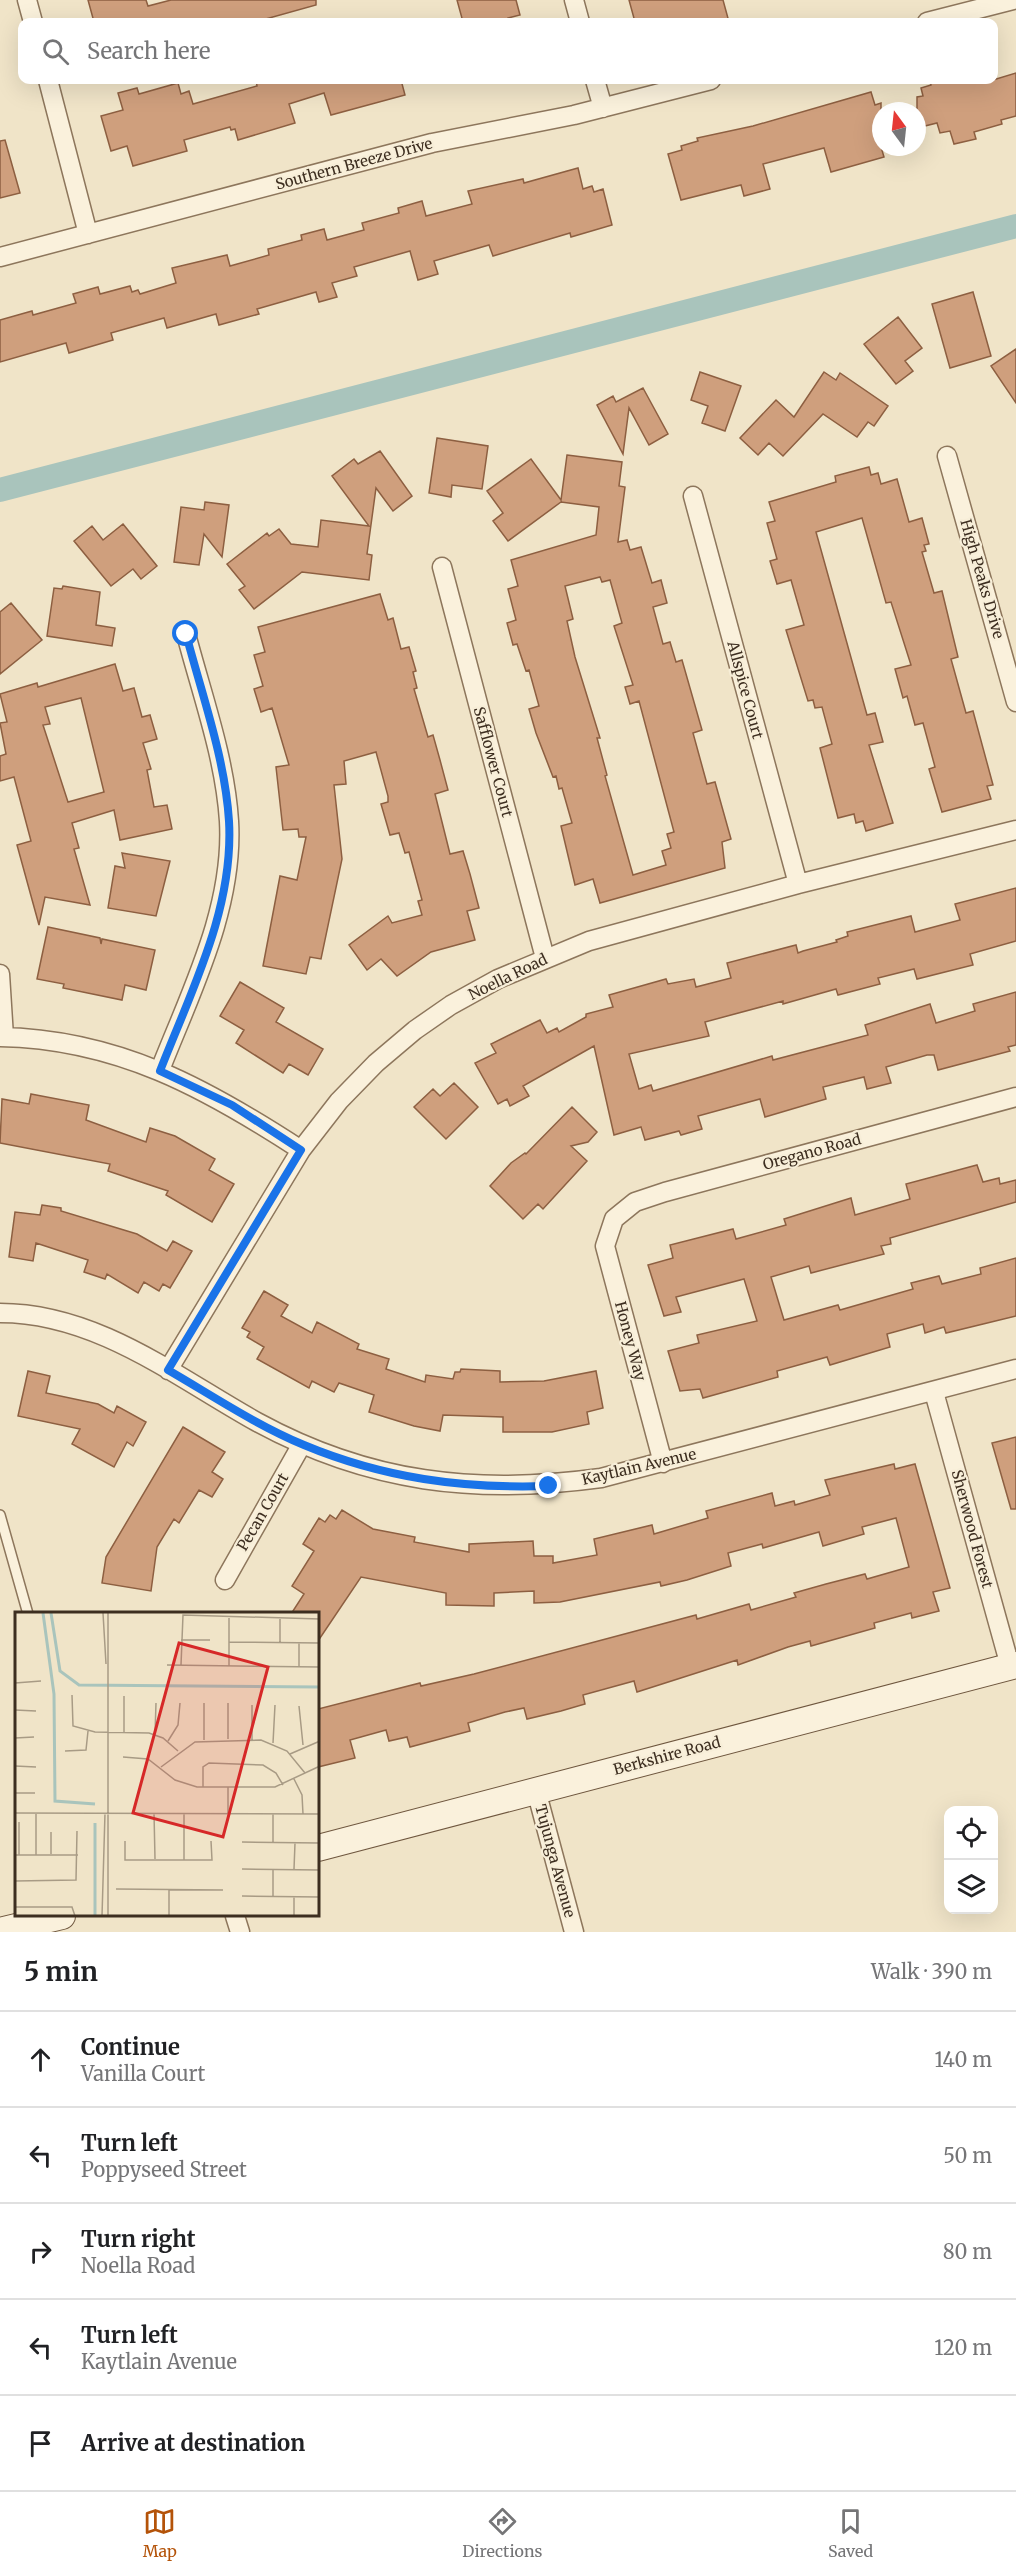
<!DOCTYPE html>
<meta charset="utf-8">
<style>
:root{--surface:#fff;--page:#f2f2f2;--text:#202124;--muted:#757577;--line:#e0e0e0;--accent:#b45309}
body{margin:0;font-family:Merriweather,serif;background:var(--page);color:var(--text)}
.controls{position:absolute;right:18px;bottom:18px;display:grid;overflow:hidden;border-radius:12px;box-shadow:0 6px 24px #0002}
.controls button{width:54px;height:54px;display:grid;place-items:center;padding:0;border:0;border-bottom:2px solid var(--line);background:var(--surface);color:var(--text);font:30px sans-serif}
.compass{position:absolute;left:872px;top:102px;width:54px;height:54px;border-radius:50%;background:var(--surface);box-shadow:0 6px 24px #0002;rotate:345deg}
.stop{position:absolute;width:18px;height:18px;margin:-14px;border:4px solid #1a73e8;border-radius:50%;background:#fff}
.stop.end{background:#1a73e8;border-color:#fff;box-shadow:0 2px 6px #0008}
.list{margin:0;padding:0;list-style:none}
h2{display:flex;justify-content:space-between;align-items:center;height:78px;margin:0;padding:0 24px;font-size:26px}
h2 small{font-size:20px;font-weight:400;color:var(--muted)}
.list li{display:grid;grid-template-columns:39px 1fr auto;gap:18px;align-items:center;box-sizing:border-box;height:96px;padding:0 24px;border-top:2px solid var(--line)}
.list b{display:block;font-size:22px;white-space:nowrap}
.list p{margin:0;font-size:20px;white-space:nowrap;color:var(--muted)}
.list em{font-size:20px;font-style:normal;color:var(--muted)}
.icon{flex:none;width:33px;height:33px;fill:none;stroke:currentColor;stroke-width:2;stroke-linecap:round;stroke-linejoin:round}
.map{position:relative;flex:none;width:1016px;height:1932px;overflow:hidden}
.search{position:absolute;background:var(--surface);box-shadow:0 6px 24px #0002;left:18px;right:18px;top:18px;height:66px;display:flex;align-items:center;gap:15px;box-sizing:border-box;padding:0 21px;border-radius:12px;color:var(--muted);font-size:22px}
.sheet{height:558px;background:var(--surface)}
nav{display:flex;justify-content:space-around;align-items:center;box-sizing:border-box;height:84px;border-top:2px solid var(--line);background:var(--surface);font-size:16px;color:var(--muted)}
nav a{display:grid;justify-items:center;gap:3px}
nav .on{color:var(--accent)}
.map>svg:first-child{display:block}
</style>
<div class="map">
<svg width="1016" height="1932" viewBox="0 0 1016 1932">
<rect width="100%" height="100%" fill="#f0e4c8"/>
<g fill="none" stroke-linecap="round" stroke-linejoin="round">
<path stroke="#a9c4bc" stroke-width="24" d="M0 490 1016 226"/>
</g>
<path fill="#cf9f7d" stroke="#8d5f41" stroke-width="1.5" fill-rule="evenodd" d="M88 0H146L148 6 171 0H316V5L255 22H94Z
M457 0H516L520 15 508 18 509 22H463Z
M629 0H723L729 22H635Z
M1016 73V116L1001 120 1002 124 974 132 976 139 954 144 950 131 940 133 937 123 917 128V97L923 96 921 88 931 85 930 80H993Z
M256 80H401L405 95 331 115 324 93 289 104 295 123 238 140 235 129 231 130 230 127 184 140 187 151 133 166 127 146 111 151 101 116 123 110 118 93 137 88 139 94 178 83 181 94 189 91 193 104 257 86Z
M871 92 875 105 881 103V147L884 157 831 172 824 148 763 164 770 189 744 196 741 185 681 200 668 154 682 150 681 146 698 141 697 138 753 126Z
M5 140 20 193 0 198V141Z
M578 168 583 189 592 186 594 192 603 189 612 225 571 237 570 233 493 256 489 245 434 261 438 274 418 280 410 251 354 267 357 276 332 283 337 297 319 302 316 292 257 309 259 314 219 325 216 314 167 328 164 318 111 333 113 340 69 353 66 343 0 362V320L32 311 33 315 76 303 73 294 98 287 100 294 130 286 132 292 138 290 140 294 176 283 172 268 227 255 230 266 269 255 268 249 302 240 301 235 324 229 327 240 364 230 362 223 399 213 398 208 422 201 426 216 472 204 468 191 523 179 524 183Z
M973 292 991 356 950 368 932 304Z
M898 317 922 348 905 361 913 371 896 384 864 344Z
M1016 349V403L991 366Z
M700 372 741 386 725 431 702 423 708 406 691 400Z
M824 372 836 380 840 373 888 406 874 426 868 422 857 437 823 414 783 456 769 443 758 455 740 438 776 400 794 417Z
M643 388 668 434 649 445 629 408 623 454 597 405 613 396 616 402Z
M437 438 488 446 482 489 452 485 451 497 429 493Z
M380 451 412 496 393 511 376 488 367 554 372 555 369 580 302 572 254 609 239 590 245 586 227 564 267 533 269 536 279 529 291 544 318 547 321 520 369 526 332 476 354 459 358 464Z
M567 455 622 462 619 486 625 487 618 542 627 540 630 550 641 547 652 583 661 580 667 603 653 607 663 644 670 642 676 662 682 660 702 730 693 733 707 784 715 782 731 839 722 842 725 868 600 903 593 879 575 885 561 826 572 823 562 788 559 789 556 776 553 777 536 733 529 709 539 706 529 670 526 671 517 644 513 645 507 623 516 620 508 589 518 586 511 560 596 535 599 507 561 502 508 541 493 521 503 513 487 491 531 459 561 500ZM600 577 602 582 610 580 622 623 614 626 633 685 625 687 630 704 639 701 674 832 667 834 671 848 662 851 666 865 633 875 605 776 607 775 597 738H600L575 657 567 621 573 619 565 586Z
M869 467 871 475 878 473 881 484 897 479 909 522 922 518 929 544 924 545 926 551 922 552 934 593 942 591 958 657 951 659 966 713 973 711 993 785 987 786 991 799 942 812 929 769 935 767 923 723 915 725 907 696 903 698 895 669 911 665 891 602 886 603 862 518 816 532 867 715 875 713 883 742 869 745 893 823 866 831 863 821 856 823 854 814 838 818 820 748 832 744 822 707 815 708 813 700 808 701 786 630 804 625 791 580 777 584 770 561 777 559 767 523 775 521 769 502 836 482 835 476Z
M205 502 229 505 222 557 204 534 199 565 174 562 181 507 204 510Z
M123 524 157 566 141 579 133 569 111 586 74 541 92 526 103 540Z
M63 586 100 592 96 625 115 628 112 646 47 636 54 588 62 589Z
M380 594 388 620 393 618 401 649 409 647 416 671 413 672 417 688 414 689 428 737 433 735 440 760 448 790 435 794 450 854 463 851 470 874 479 908 467 911 475 940 431 952 397 976 381 959 367 970 349 945 388 916 392 923 422 915 418 901 422 900 409 852 405 853 399 833 390 835 381 804 388 802V796L376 752 344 761 346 784 334 785 342 859 321 959 310 957 306 974 263 966 280 876 297 880 306 837H299L298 829 283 830 276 767 289 765 272 708 261 712 254 689 263 686 254 655 265 652 258 627Z
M11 603 42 640 0 674V612Z
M115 664 123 691 134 688 142 717 150 715 157 739 143 743 151 769 147 770 154 807 167 805 172 829 120 840 114 810 72 823 79 848 74 849 90 905 45 897 39 925 17 845 31 841 14 777 0 781V756L6 754 0 723 7 722 0 694 37 683 38 687ZM81 698 104 792 68 802 43 725 50 724 45 707Z
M122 853 170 861 156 916 108 908 115 866 125 868Z
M1016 888V941L970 954 973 965 917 979 914 969 878 978 880 984 838 995 836 989 783 1004V1001L705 1022 709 1036 629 1054 639 1089 651 1085 653 1091 772 1056 773 1060 868 1035 865 1025 930 1004 936 1023 975 1011 973 1004 1016 992V1045L1008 1047 1010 1051 938 1070 934 1055H927L886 1067 891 1083 867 1089 864 1077 823 1087 826 1099 765 1117 760 1099 698 1116 702 1129 681 1135 679 1131 645 1140 641 1127 614 1135 594 1046 523 1086 529 1096 510 1106 507 1099 498 1104 475 1063 496 1053 491 1044 540 1020 547 1033 557 1028 559 1032 586 1017V1014L613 1007 609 995 666 979 668 984 694 979 696 987 731 978 727 963 796 945 798 953 803 951 837 942 836 940 848 936 847 932 911 916 915 932 960 920 955 904Z
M48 927 100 938 101 944 102 939 155 950 146 990 125 985 122 1000 63 988 64 984 37 979Z
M240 982 284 1008 276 1022 323 1049 308 1075 289 1064 283 1073 236 1043 244 1030 220 1016Z
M454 1083 478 1107 446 1139 414 1107 433 1089 440 1096Z
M31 1094 89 1105 86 1120 146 1142 150 1128 175 1136 215 1159 209 1170 234 1184 212 1222 166 1195 168 1191 108 1171 110 1164 0 1143 2 1099 29 1104Z
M572 1107 597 1132 588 1142 571 1146 587 1161 543 1209 538 1204 523 1219 490 1186 511 1163 525 1153 526 1154Z
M977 1165 983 1182 999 1178 1000 1184 1016 1180V1202L890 1238 891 1244 881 1246 884 1254 811 1273 809 1266 771 1277 784 1320 838 1305 840 1310 913 1289 911 1283 939 1276 942 1284 981 1274 980 1268 1016 1258V1316L946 1333 944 1327 925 1333 923 1324 887 1334 890 1347 830 1365 827 1357 777 1371 778 1377 703 1398 700 1389 680 1391 668 1351 699 1343 697 1335 757 1321 744 1279 676 1297 681 1312 664 1316 648 1265 673 1258 670 1245 733 1229 736 1239 786 1225 784 1219 851 1198 855 1215 910 1199 906 1184Z
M42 1205 61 1208V1211L137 1234 167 1251 173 1241 192 1251 170 1288 163 1284 159 1291 144 1282 138 1293 107 1274 105 1279 84 1272 88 1260 36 1243 33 1261 9 1257 15 1212 40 1215Z
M264 1291 288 1305 281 1316 312 1333 317 1322 359 1344 357 1349 389 1359 386 1369 425 1382 426 1375 453 1379 455 1372H460L461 1369 500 1371V1382L544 1381 596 1371 603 1408 587 1412 589 1424 552 1432H503V1417L443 1415 440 1431 414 1426 369 1412 374 1395 339 1383 334 1392 312 1381 309 1388 257 1359 264 1347 247 1337 250 1332 242 1328Z
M28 1371 50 1376 46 1393 98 1404 114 1413 117 1406 146 1422 133 1446 127 1442 114 1467 72 1444 80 1429 18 1416Z
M183 1427 225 1452 212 1472 223 1479 212 1497 199 1490 179 1523 174 1519 157 1547 151 1591 102 1583 106 1557Z
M1016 1437V1509H1011L992 1443Z
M894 1464 895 1469 915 1464 950 1588 933 1592 939 1611 912 1618 911 1613 874 1623 875 1628 811 1646 810 1641 788 1647 738 1665 737 1660 637 1692 634 1681 583 1695 585 1704 561 1711 527 1719 524 1708 505 1712 468 1723 470 1731 410 1747 407 1737 389 1741 386 1730 350 1740 355 1758 318 1767V1709L420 1683 421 1686 474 1674 696 1615 697 1619 749 1604 751 1610 796 1597 794 1593 826 1584 865 1574 867 1579 909 1567 896 1518 862 1527 864 1534 823 1546 819 1532 763 1548 762 1544 728 1553 731 1566 687 1580 661 1586 660 1582 560 1602 534 1603V1591L494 1593V1606L446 1605V1593L361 1577 318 1641V1614H291L304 1594 292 1586 314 1551 303 1544 319 1518 325 1522 330 1515 336 1519 342 1510 373 1529 415 1537 414 1542 469 1552V1544L533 1541 534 1556H553V1563L597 1555 594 1539 652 1525 654 1534 708 1518 706 1511 772 1493 775 1506 794 1501 795 1505 830 1495 825 1480Z"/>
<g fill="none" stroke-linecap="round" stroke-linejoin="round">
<g stroke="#8d765c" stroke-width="12">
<path id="lane" d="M0 1515 28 1614"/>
</g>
<g stroke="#8d765c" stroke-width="21">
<path id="street" d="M27 0 33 22
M574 0 580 22
M927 22 1013 0
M48 80 88 234
M595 80 603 108
M0 257 432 143 574 115 711 80
M947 456 1016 702
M693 496 798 884
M442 567 545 958
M0 974 4 1037
M0 1037C117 1039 206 1088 301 1150
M160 1070C191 991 234 908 229 821 225 758 202 695 186 634
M0 1313C97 1313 176 1377 257 1422 369 1483 476 1495 601 1478L1016 1369
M168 1370 301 1150 339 1101 376 1063 415 1030 451 1005 498 979 589 941 798 884 1016 830
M934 1392 1010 1666
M663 1463 605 1246 614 1219 635 1202 665 1192 1016 1097
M225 1580 302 1444
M536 1790 574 1932
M235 1916 240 1932"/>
</g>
<g stroke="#6f573f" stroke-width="28">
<path id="secondary" d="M318 1848 1016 1665
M0 1931 62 1916"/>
</g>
<use href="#lane" stroke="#faf1dc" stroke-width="9"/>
<use href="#street" stroke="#faf1dc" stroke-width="18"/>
<use href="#secondary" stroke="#faf1dc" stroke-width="26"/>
</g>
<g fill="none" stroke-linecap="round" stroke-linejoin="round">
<path stroke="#1a73e8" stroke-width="8" d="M186 634C202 695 225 758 229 821 234 909 191 991 160 1071L232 1105 301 1150 168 1370C213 1396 256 1425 304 1445 383 1478 463 1489 549 1486"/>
</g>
<g text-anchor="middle" stroke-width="4.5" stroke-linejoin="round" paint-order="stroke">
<g font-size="15" fill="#3d2e20" stroke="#f7eed8">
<text transform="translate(354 164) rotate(-15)" y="5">Southern Breeze Drive</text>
<text transform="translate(982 579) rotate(74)" y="5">High Peaks Drive</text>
<text transform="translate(745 690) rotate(75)" y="5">Allspice Court</text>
<text transform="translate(493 762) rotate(75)" y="5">Safflower Court</text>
<text transform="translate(508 977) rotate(-26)" y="5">Noella Road</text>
<text transform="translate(812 1152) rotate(-15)" y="5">Oregano Road</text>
<text transform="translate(630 1341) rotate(75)" y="5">Honey Way</text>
<text transform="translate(639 1467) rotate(-13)" y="5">Kaytlain Avenue</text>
<text transform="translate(263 1512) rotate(-60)" y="5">Pecan Court</text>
<text transform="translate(972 1529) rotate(75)" y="5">Sherwood Forest</text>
<text transform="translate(667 1756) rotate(-15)" y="5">Berkshire Road</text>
<text transform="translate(555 1861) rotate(75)" y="5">Tujunga Avenue</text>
</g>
</g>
<g transform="translate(15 1612)">
<rect width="304" height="304" fill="#f0e4c8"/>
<path fill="none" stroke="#a9c4bc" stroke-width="3" d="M28 1 39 82 40 189 80 192M36 1 45 59 64 73 305 75M80 211V304"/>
<path fill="none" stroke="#a89b85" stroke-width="1.5" d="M88 1 91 52M214 6V54M166 28H195M214 30 305 31M265 31V6M152 53 305 55M166 53 168 3 305 7M284 55V31M0 71 26 69M57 83 58 114 80 120 134 121 148 126 163 139M109 84V120M213 91V127M237 93V128M284 94 288 133M0 98 21 99M140 122 141 91M0 126 19 125M189 128V91M153 129 163 113 165 91M258 131 260 93M50 139 71 138 73 119M275 142 305 129M108 145 133 147 160 168 182 175H260L305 154M0 154 21 155M146 155 180 130 246 128 272 139 290 161M279 167 287 183 288 202M188 175V155L194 151 248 153 261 161 268 173M213 175V201M0 181H20M0 201 305 202M21 201V243M139 201 140 247M169 202V248M4 210V243M36 220V242M110 229V248H197L196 229M227 230 305 231M258 230V202M0 243H63M227 257 305 258M279 257 280 231M0 269 61 268 62 219M101 277 208 278M227 284 305 285M258 284V257M0 295H57L60 304M87 304 90 201M93 304V1M154 304V278M279 304V284"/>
<path fill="#d62828" fill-opacity="0.15" stroke="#d62828" stroke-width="3" d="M164 31 253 55 208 225 118 201Z"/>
<rect width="304" height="304" fill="none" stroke="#3d2e20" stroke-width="3"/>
</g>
</svg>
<div class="controls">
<button><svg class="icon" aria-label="locate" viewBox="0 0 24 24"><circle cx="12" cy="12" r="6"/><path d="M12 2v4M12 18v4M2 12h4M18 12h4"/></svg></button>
<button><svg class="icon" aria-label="layers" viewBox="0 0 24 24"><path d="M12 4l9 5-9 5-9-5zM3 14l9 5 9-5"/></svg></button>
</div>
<svg class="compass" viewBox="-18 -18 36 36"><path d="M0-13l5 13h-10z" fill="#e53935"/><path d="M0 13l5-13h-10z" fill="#757577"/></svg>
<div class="stop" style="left:186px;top:634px"></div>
<div class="stop end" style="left:549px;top:1486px"></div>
<div class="search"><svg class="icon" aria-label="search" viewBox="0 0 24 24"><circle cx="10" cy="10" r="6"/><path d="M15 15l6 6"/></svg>Search here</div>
</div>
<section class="sheet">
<h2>5 min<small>Walk · 390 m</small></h2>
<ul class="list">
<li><svg class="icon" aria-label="ahead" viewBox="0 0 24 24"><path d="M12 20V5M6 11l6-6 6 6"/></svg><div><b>Continue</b><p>Vanilla Court</p></div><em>140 m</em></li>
<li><svg class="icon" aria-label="left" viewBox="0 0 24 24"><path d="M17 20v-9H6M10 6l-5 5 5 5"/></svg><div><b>Turn left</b><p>Poppyseed Street</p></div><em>50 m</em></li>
<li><svg class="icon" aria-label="right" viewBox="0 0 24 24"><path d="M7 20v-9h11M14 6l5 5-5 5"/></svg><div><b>Turn right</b><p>Noella Road</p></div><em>80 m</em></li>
<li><svg class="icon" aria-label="left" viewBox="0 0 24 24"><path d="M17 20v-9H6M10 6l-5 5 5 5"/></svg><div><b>Turn left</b><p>Kaytlain Avenue</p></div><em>120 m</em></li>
<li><svg class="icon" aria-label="arrive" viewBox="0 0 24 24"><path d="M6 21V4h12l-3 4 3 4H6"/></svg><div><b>Arrive at destination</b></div></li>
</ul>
</section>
<nav>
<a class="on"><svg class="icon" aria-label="map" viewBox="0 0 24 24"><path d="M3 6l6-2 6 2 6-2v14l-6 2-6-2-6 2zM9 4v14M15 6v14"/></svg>Map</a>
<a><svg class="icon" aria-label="directions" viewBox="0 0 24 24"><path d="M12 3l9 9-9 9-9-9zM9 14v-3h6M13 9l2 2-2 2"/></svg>Directions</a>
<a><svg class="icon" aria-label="saved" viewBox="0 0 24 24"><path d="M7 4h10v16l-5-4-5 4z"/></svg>Saved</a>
</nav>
